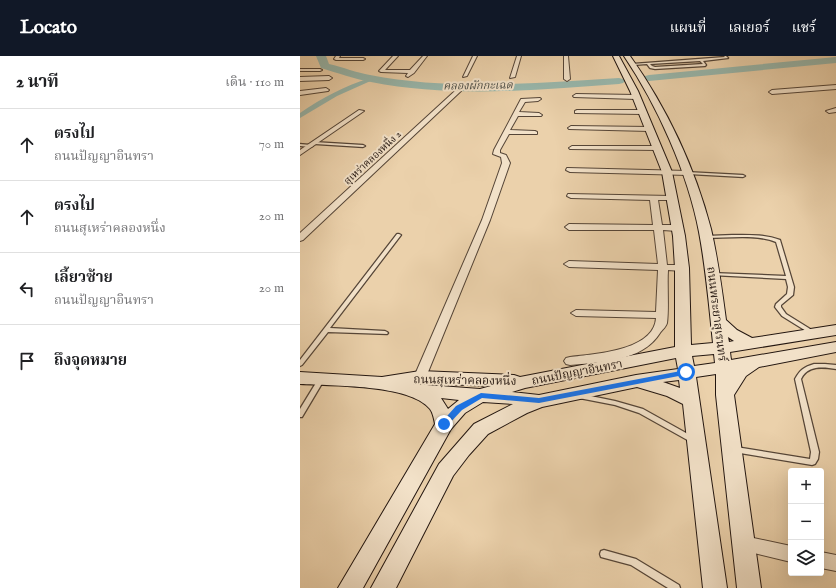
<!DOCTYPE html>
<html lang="th">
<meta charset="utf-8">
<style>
:root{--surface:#fff;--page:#f6f6f6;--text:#202124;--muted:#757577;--line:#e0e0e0;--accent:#111827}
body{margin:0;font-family:"IM FELL English","Noto Serif Thai",serif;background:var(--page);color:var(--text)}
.controls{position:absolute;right:12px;bottom:12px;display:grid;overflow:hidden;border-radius:4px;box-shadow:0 4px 16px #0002}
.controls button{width:36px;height:36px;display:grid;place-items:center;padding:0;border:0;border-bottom:1px solid var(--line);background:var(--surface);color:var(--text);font:20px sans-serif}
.stop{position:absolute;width:12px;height:12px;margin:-9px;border:3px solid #1a73e8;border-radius:50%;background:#fff}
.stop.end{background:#1a73e8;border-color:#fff;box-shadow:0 1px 4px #0008}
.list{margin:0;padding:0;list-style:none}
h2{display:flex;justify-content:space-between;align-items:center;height:52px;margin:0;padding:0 16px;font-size:17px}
h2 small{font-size:13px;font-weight:400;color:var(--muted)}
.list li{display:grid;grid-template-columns:26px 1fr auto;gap:12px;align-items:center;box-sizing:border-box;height:72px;padding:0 16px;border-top:1px solid var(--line)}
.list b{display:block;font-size:15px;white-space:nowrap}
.list p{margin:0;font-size:13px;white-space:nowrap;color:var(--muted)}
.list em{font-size:13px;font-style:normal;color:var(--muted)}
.icon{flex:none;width:22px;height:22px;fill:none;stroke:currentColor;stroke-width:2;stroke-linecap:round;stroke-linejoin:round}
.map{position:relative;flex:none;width:536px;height:532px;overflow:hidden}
header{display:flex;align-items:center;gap:24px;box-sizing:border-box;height:56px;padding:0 20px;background:var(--accent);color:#fff}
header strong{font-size:19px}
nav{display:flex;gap:22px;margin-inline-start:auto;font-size:14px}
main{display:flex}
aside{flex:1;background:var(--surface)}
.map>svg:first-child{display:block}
</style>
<header>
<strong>Locato</strong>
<nav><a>แผนที่</a><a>เลเยอร์</a><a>แชร์</a></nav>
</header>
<main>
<aside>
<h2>2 นาที<small>เดิน · 110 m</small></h2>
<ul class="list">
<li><svg class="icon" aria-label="ahead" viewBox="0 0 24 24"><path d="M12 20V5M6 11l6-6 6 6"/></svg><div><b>ตรงไป</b><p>ถนนปัญญาอินทรา</p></div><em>70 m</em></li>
<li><svg class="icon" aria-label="ahead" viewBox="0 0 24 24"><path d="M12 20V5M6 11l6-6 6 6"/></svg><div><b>ตรงไป</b><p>ถนนสุเหร่าคลองหนึ่ง</p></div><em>20 m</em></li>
<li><svg class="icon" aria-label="left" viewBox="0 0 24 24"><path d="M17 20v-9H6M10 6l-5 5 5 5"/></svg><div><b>เลี้ยวซ้าย</b><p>ถนนปัญญาอินทรา</p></div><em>20 m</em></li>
<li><svg class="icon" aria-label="arrive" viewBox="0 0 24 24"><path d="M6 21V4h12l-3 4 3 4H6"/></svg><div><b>ถึงจุดหมาย</b></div></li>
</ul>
</aside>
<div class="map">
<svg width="536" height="532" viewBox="0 0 536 532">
<rect width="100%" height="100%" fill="#ebd1ab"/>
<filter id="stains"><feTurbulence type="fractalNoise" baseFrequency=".005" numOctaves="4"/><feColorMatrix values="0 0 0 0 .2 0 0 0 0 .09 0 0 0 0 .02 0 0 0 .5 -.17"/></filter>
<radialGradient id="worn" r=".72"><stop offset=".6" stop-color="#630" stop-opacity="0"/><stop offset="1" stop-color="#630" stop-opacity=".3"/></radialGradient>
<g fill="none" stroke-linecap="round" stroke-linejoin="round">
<path fill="#98b7ac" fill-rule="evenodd" d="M70 22 75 23 37 40 0 62V57C22 42 44 30 70 22Z"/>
<path fill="#98b7ac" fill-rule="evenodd" d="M16 0H26L29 8C43 11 57 17 70 19 152 35 237 27 319 22L323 23 325 25 323 27 319 28C237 34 152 42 71 26 54 23 38 17 21 12Z
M536 1V7L349 25 345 24 343 22 345 20 349 19Z"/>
<g stroke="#554537" stroke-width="2.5">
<path id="lane" d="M424 0H426L428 2 403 5 406 9 405 10 355 13 350 12 347 8 333 9 332 8 425 1ZM400 5 403 8 355 11 352 10 350 8Z
M14 86 63 89 65 90 63 91 15 88 13 87Z
M0 88 11 89 13 90 11 91 0 90Z
M387 116 443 119 445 120 443 121 388 118H387Z
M97 178H99L101 179 30 272 85 275 87 276 88 277 87 278 28 276 2 309 0 310V304Z
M432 179C448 179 465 178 480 184L494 231 493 239 481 249V251L486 258 515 276 516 277 515 278H511L482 260 475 251 476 248 487 238 488 231 486 223 411 219V217H413L486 220 476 186C457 178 427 182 406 182L404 181 406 180Z
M514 308H525L536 309V313C523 311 508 309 501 323L519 396 518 403 515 408 512 409 434 396 432 394 434 392 436 391 510 403 511 396 495 323C500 314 504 311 514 308Z
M19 322H23L24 324 2 361H0V353Z
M279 338H281L315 345 343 353 395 382 396 384 395 386 393 387 391 386 339 357 315 349 279 342 278 340Z
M304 494 336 503 379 529 380 532H368L331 509 301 501 300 498 301 495Z"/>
</g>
<g stroke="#554537" stroke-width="2">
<path id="street" d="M36 0H40L39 2H63L65 3 63 4H36L34 3Z
M93 0H98L85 14H110L123 0H127L114 17 108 21 106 20 108 17 81 16 79 15Z
M173 0H177L167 20 163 21Z
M217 0H221L215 21 210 22Z
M264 0H268L270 23 267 25 264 23Z
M0 13H20L22 14 20 15H0Z
M0 21 29 20 32 22 29 24 0 25Z
M536 29V33L472 38 469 36 472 34Z
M26 32 29 34 28 35 0 39V35Z
M156 34 161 35 3 184 0 185V177Z
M276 38 336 39 339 41 336 43 274 41 273 40Z
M240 42 241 43 238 45 225 46 219 56 239 57 242 59 241 60H218L210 74 235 75 237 76V78H209L200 94V97L206 99 210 107 190 164 126 321 124 324 120 325 116 324 114 321 182 164 202 107 201 101 193 98 194 94 221 43Z
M536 52V56L529 57 526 55Z
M59 54 64 55 0 99V94Z
M277 54H342L345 56 342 58 275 57V55Z
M271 70 349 71 352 73 349 75 269 73 268 72Z
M272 90H357L360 92 357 94 270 93 269 92Z
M267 112 388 115 392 117 388 119 270 116 266 114Z
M268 138 371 140 375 142 371 144H358L362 169H377L381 172 377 175 363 174 367 209H382L387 212 382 215 368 214C367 230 369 253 367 267 366 271 362 274 360 277 342 306 300 306 270 309L266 308 264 305 266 302 270 301C294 298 354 295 356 262L276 260 271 257 276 254 356 256 358 214 269 211 264 208 269 205 358 208 354 174H269L265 171 269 168 353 169 350 144 271 142 267 140Z
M444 480 491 490V506L438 493 436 488 438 483Z
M521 496 536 499V515L521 512Z"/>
</g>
<g stroke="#231610" stroke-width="2">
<path id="secondary" d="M313 0H319L338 35 372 116 385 180 389 212 391 289 413 287C409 250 406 213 399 176 388 117 357 49 324 0H330C367 52 395 112 411 173 418 203 422 234 426 264L437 274 452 282 536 269V279L430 296 431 304 536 286V296L459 311 446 320 434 339 461 532H437L416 339V318L396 321 427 532H403L383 348 367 340 337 331 242 351 227 357 188 378 169 399 153 420 96 532H71L139 408 174 368 213 348 183 346 165 357 151 373 63 532H38L135 368C134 363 133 357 130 353 110 328 32 330 0 328V316L82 321 120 315 214 319 220 321 375 291V212L373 180 362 116 330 35ZM428 281 434 285 429 286ZM414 298 415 307 394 310 392 300ZM376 302 378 313 336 319 239 339 212 336 225 332ZM379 324 380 332 363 326ZM120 327 191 330 180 333 113 328ZM141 342 159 344 148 353Z"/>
</g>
<use href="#lane" fill="#f2e1c8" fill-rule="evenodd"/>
<use href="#street" fill="#f2e1c8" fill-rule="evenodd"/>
<use href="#secondary" fill="#f2e1c8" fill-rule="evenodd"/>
</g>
<path fill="#1a73e8" d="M386 314 390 316 389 318 239 347 182 342 162 354 147 370H141L140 368 156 350 181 337 239 342Z"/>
<g text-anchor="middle" stroke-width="4" stroke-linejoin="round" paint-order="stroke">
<g font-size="10" fill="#231610" stroke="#f2e1c8">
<text transform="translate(72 101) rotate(-43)" y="4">สุเหร่าคลองหนึ่ง 2</text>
</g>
<g font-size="11" font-style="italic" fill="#4c4e47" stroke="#f2e1c8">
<text transform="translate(178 29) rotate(-1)" y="4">คลองผักกะเฉด</text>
</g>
<g font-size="12" fill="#231610" stroke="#f2e1c8">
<text transform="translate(417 258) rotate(83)" y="4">ถนนพระยาสุเรนทร์</text>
<text transform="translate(277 316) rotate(-11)" y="4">ถนนปัญญาอินทรา</text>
<text transform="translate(165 324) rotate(1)" y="4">ถนนสุเหร่าคลองหนึ่ง</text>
</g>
</g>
<rect width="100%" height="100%" filter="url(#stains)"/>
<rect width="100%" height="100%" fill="url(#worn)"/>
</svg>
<div class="controls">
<button>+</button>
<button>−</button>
<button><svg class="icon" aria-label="layers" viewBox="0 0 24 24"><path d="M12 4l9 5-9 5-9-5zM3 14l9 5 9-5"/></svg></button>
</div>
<div class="stop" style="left:386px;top:316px"></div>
<div class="stop end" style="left:144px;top:368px"></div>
</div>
</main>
